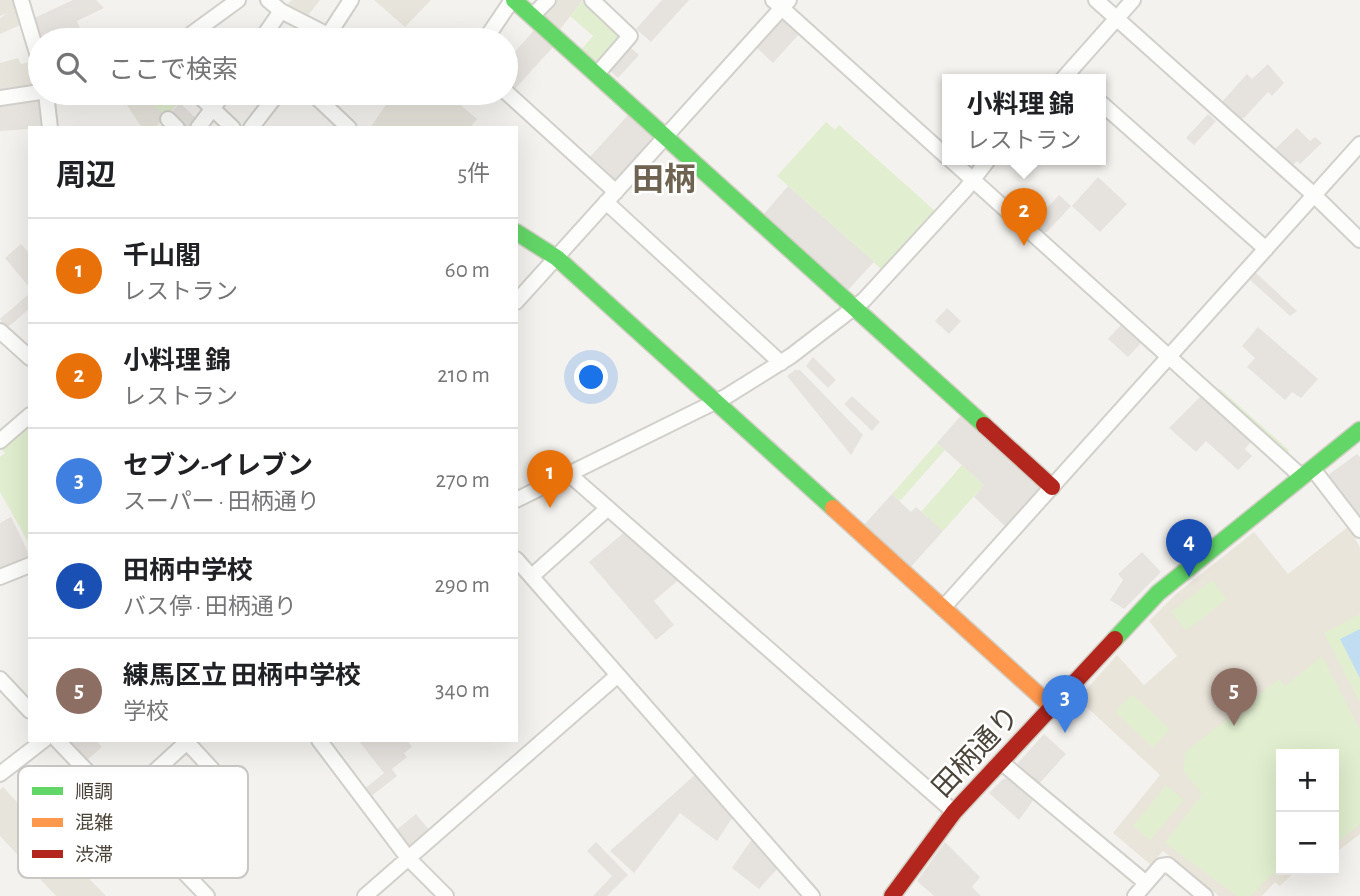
<!DOCTYPE html>
<html lang="ja">
<meta charset="utf-8">
<style>
:root{--surface:#fff;--page:#f2f2f2;--text:#202124;--muted:#757577;--line:#e0e0e0;--accent:#868178}
body{margin:0;font-family:"Alegreya Sans","Noto Sans JP",sans-serif;background:var(--page);color:var(--text)}
.controls{position:absolute;right:21px;bottom:21px;display:grid;overflow:hidden;border-radius:0px;box-shadow:0 7px 28px #0002}
.controls button{width:63px;height:63px;display:grid;place-items:center;padding:0;border:0;border-bottom:2px solid var(--line);background:var(--surface);color:var(--text);font:35px sans-serif}
.you{position:absolute;left:592px;top:378px;width:24px;height:24px;margin:-18px;border:5px solid #fff;border-radius:50%;background:#1a73e8;box-shadow:0 0 0 10px #1a73e833}
.badge{display:grid;place-items:center;width:46px;height:46px;border-radius:50%;background:var(--accent);color:#fff;font-size:23px;font-weight:700}
.pin{position:absolute;translate:-50% -58px;filter:drop-shadow(0 2px 4px #0008)}
.pin::after{content:'';position:absolute;top:37px;width:24px;height:21px;background:inherit;clip-path:polygon(0 0,100% 0,50% 100%)}
.popup{position:absolute;left:942px;top:74px;width:164px;height:91px;box-sizing:border-box;display:grid;place-content:center;border-radius:0px;background:var(--surface);filter:drop-shadow(0 2px 5px #0005);font-size:23px;white-space:nowrap;color:var(--muted)}
.popup b{font-size:26px;color:var(--text)}
.popup::after{content:'';position:absolute;left:50%;top:100%;margin-left:-14px;border:14px solid transparent;border-top-color:var(--surface)}
.list{margin:0;padding:0;list-style:none}
h2{display:flex;justify-content:space-between;align-items:center;height:91px;margin:0;padding:0 28px;font-size:30px}
h2 small{font-size:23px;font-weight:400;color:var(--muted)}
.list li{display:grid;grid-template-columns:46px 1fr auto;gap:21px;align-items:center;box-sizing:border-box;height:105px;padding:0 28px;border-top:2px solid var(--line)}
.list b{display:block;font-size:26px;white-space:nowrap}
.list p{margin:0;font-size:23px;white-space:nowrap;color:var(--muted)}
.list em{font-size:23px;font-style:normal;color:var(--muted)}
.icon{flex:none;width:38px;height:38px;fill:none;stroke:currentColor;stroke-width:2;stroke-linecap:round;stroke-linejoin:round}
.map{position:relative;flex:none;width:1360px;height:896px;overflow:hidden}
.search{position:absolute;background:var(--surface);box-shadow:0 7px 28px #0002;left:28px;top:28px;width:490px;height:77px;display:flex;align-items:center;gap:18px;box-sizing:border-box;padding:0 24px;border-radius:38px;color:var(--muted);font-size:26px}
.panel{position:absolute;background:var(--surface);box-shadow:0 7px 28px #0002;left:28px;top:126px;width:490px;height:616px;border-radius:0px}
.map>svg:first-child{display:block}
</style>
<div class="map">
<svg width="1360" height="896" viewBox="0 0 1360 896">
<rect width="100%" height="100%" fill="#f4f2ee"/>
<path fill="#e7e4dc" d="M0 0H14L19 8 10 12 20 8 25 23 0 34V18L8 13 0 16Z
M292 0H320L305 19 284 8Z
M374 0H431L405 27Z
M555 0H583L558 32 544 19V12Z
M18 58 21 64 33 61 39 82 34 87 0 92V63Z
M137 93H169L178 103 155 128H142L125 102Z
M394 93H446L477 119 470 128H370Z
M3 787 72 861 106 896H56L0 836V790Z"/>
<path fill="#eae5da" d="M1349 526 1360 548V834L1334 854V754H1281V870H1297L1280 886 1275 882 1262 896H1219L1163 851 1151 865 1113 833 1160 775 1078 699 1117 655 1144 685 1177 656 1149 621 1176 594 1254 532 1288 574Z"/>
<path fill="#e1eecf" d="M584 0 620 33V39L600 62 593 63 580 51 593 36 570 16Z
M158 93H169L178 103 166 116 154 106 161 97Z
M826 122 835 130 839 125 935 211 882 270 777 176Z
M1220 389 1289 450 1287 453 1218 392Z
M30 419V545L0 492V457L5 453 0 447Z
M937 443 945 450 900 501 892 494Z
M962 465 984 485 943 531 921 512Z
M1212 580 1227 599 1186 631 1171 612Z
M1360 614V703L1324 633Z
M1322 656 1360 730V824L1334 845V754H1281V870H1286L1279 877 1273 873 1251 896H1237L1165 843 1202 794 1183 771 1186 751 1279 679 1285 686Z
M1132 694 1170 729 1153 748 1115 712Z
M1166 785 1184 800 1150 840 1133 826Z"/>
<path fill="#e6e3df" d="M73 0H96L104 8 77 21 81 31 63 40 40 41 34 18Z
M662 0H689L651 42 636 29Z
M779 21H786L800 33 773 63 756 47Z
M535 29 554 46 513 91 506 84V62Z
M630 47 639 55 618 78 609 70Z
M1268 64 1284 83 1272 96 1268 92 1244 118H1237L1221 103 1247 74 1252 79Z
M37 101 42 106 43 128 0 131V107Z
M180 103 198 120 192 128H183L169 114Z
M629 114 654 135V141L619 180 613 181 588 159Z
M1208 114 1216 121 1194 145 1186 138Z
M1297 128 1310 141 1315 137 1322 143 1300 164 1297 161 1289 169 1275 154 1276 148Z
M1098 177 1127 204 1100 232 1072 206Z
M788 186 874 262 847 291 762 216Z
M1059 195 1071 206 1047 232H1041L1032 224Z
M21 244 30 254V288L5 258Z
M1253 270 1297 311 1290 316 1247 277Z
M30 293V308L6 329 0 319Z
M947 308 961 321 949 334 935 321Z
M1123 323 1143 341 1128 357 1108 339Z
M1258 327 1318 379 1301 398 1292 392 1285 400 1247 367 1255 358 1242 346Z
M813 357 836 380 828 388 806 366Z
M795 370H800L863 435 851 455 787 376Z
M1202 395 1252 440 1245 449 1252 456 1238 470 1206 441 1196 452 1169 428Z
M852 396 880 422 872 431 844 404Z
M964 412 1042 489 1007 528 974 497 984 485 937 443Z
M1357 454 1360 457V522L1324 478Z
M892 494 911 512 916 507 943 531 909 569 862 527Z
M11 517 30 556 0 569V523Z
M627 530 682 577 654 601 674 625 656 640 589 562Z
M1142 552 1161 572 1124 609 1110 600 1123 580 1118 574Z
M1044 734 1066 754 1037 786 1018 768V763Z
M70 740H96L102 747 85 762Z
M358 740H407L412 747 404 753 407 757 392 769 397 776 369 798 363 790 384 773Z
M697 773 734 815 717 841 680 813 634 873 610 851Z
M1009 778 1034 799 1019 820 989 793 1003 779Z
M416 814 431 832 414 845H406L395 831Z
M754 836 778 868 759 889 732 868Z
M596 842 628 875 607 896H593L612 876 587 851Z
M945 842 980 877 972 887 981 896H934L917 881Z"/>
<path fill="#c0ddf1" d="M1360 629V678L1340 639Z"/>
<g fill="none" stroke-linecap="round" stroke-linejoin="round">
<g stroke="#d2d0cb" stroke-width="18">
<path id="street" d="M21 0 40 63
M268 0 281 11 328 35
M592 0 630 36 597 74
M773 0 947 157
M1096 0 1314 195 1360 240
M532 16 548 0
M186 38 238 0
M261 40 281 11
M325 40 351 0
M485 40 512 0
M1062 80 1133 0
M506 92 616 192
M46 93 50 128
M196 93 233 128
M312 93 349 128
M0 98 40 92
M1101 103 1266 249
M168 119 177 128
M198 128 224 93
M251 128 278 93
M951 160 1302 477
M606 202 781 363
M516 302 789 0
M0 331 30 358
M0 441 30 415
M1313 469 1360 530
M569 474 954 812
M516 500 727 396 791 356 864 300 965 190 988 160
M516 559 812 896
M532 576 608 508
M0 577 30 565
M943 608 1360 144
M0 679 30 711
M57 740 207 896
M185 740 233 792
M319 740 408 858 446 896
M1001 762 1146 883
M0 774 44 740
M119 804 187 742
M365 896 618 675
M1135 896 1161 866 1168 865 1205 896"/>
</g>
<g stroke="#d3cfc5" stroke-width="19">
<path id="fast" d="M514 0 984 425
M516 232 557 258 833 508
M1115 639 1158 593 1360 430"/>
</g>
<g stroke="#d3cfc5" stroke-width="19">
<path id="slow" d="M833 508 1052 707"/>
</g>
<g stroke="#d3cfc5" stroke-width="19">
<path id="jam" d="M984 425 1052 487
M892 896 954 812 1115 639"/>
</g>
<use href="#street" stroke="#fdfdfc" stroke-width="14"/>
<use href="#fast" stroke="#63d668" stroke-width="16"/>
<use href="#slow" stroke="#ff974d" stroke-width="16"/>
<use href="#jam" stroke="#b3261e" stroke-width="16"/>
</g>
<g text-anchor="middle" stroke-width="5" stroke-linejoin="round" paint-order="stroke">
<g font-size="28" fill="#4b4439" stroke="#fff">
<text transform="translate(975 751) rotate(-47)" y="10">田柄通り</text>
</g>
<g font-size="32" font-weight="bold" fill="#6e6250" stroke="#fff">
<text x="664" y="190">田柄</text>
</g>
</g>
<rect x="18" y="766" width="230" height="112" rx="10" fill="#fff" stroke="#c9c7c4" stroke-width="2"/>
<rect x="32" y="787" width="31" height="8" fill="#63d668"/>
<rect x="32" y="818" width="31" height="9" fill="#ff974d"/>
<rect x="32" y="850" width="31" height="8" fill="#b3261e"/>
<g font-size="19" fill="#4b4439">
<text x="75" y="798">順調</text>
<text x="75" y="829">混雑</text>
<text x="75" y="861">渋滞</text>
</g>
</svg>
<div class="controls">
<button>+</button>
<button>−</button>
</div>
<div class="you"></div>
<div class="pin badge" style="left:550px;top:508px;background:#e8710a">1</div>
<div class="pin badge" style="left:1024px;top:246px;background:#e8710a">2</div>
<div class="popup"><b>小料理 錦</b>レストラン</div>
<div class="pin badge" style="left:1065px;top:733px;background:#3f7fe0">3</div>
<div class="pin badge" style="left:1189px;top:577px;background:#1a4fb4">4</div>
<div class="pin badge" style="left:1234px;top:726px;background:#8d6e63">5</div>
<div class="search"><svg class="icon" aria-label="search" viewBox="0 0 24 24"><circle cx="10" cy="10" r="6"/><path d="M15 15l6 6"/></svg>ここで検索</div>
<section class="panel">
<h2>周辺<small>5件</small></h2>
<ul class="list">
<li><span class="badge" style="background:#e8710a">1</span><div><b>千山閣</b><p>レストラン</p></div><em>60 m</em></li>
<li><span class="badge" style="background:#e8710a">2</span><div><b>小料理 錦</b><p>レストラン</p></div><em>210 m</em></li>
<li><span class="badge" style="background:#3f7fe0">3</span><div><b>セブン-イレブン</b><p>スーパー · 田柄通り</p></div><em>270 m</em></li>
<li><span class="badge" style="background:#1a4fb4">4</span><div><b>田柄中学校</b><p>バス停 · 田柄通り</p></div><em>290 m</em></li>
<li><span class="badge" style="background:#8d6e63">5</span><div><b>練馬区立 田柄中学校</b><p>学校</p></div><em>340 m</em></li>
</ul>
</section>
</div>
